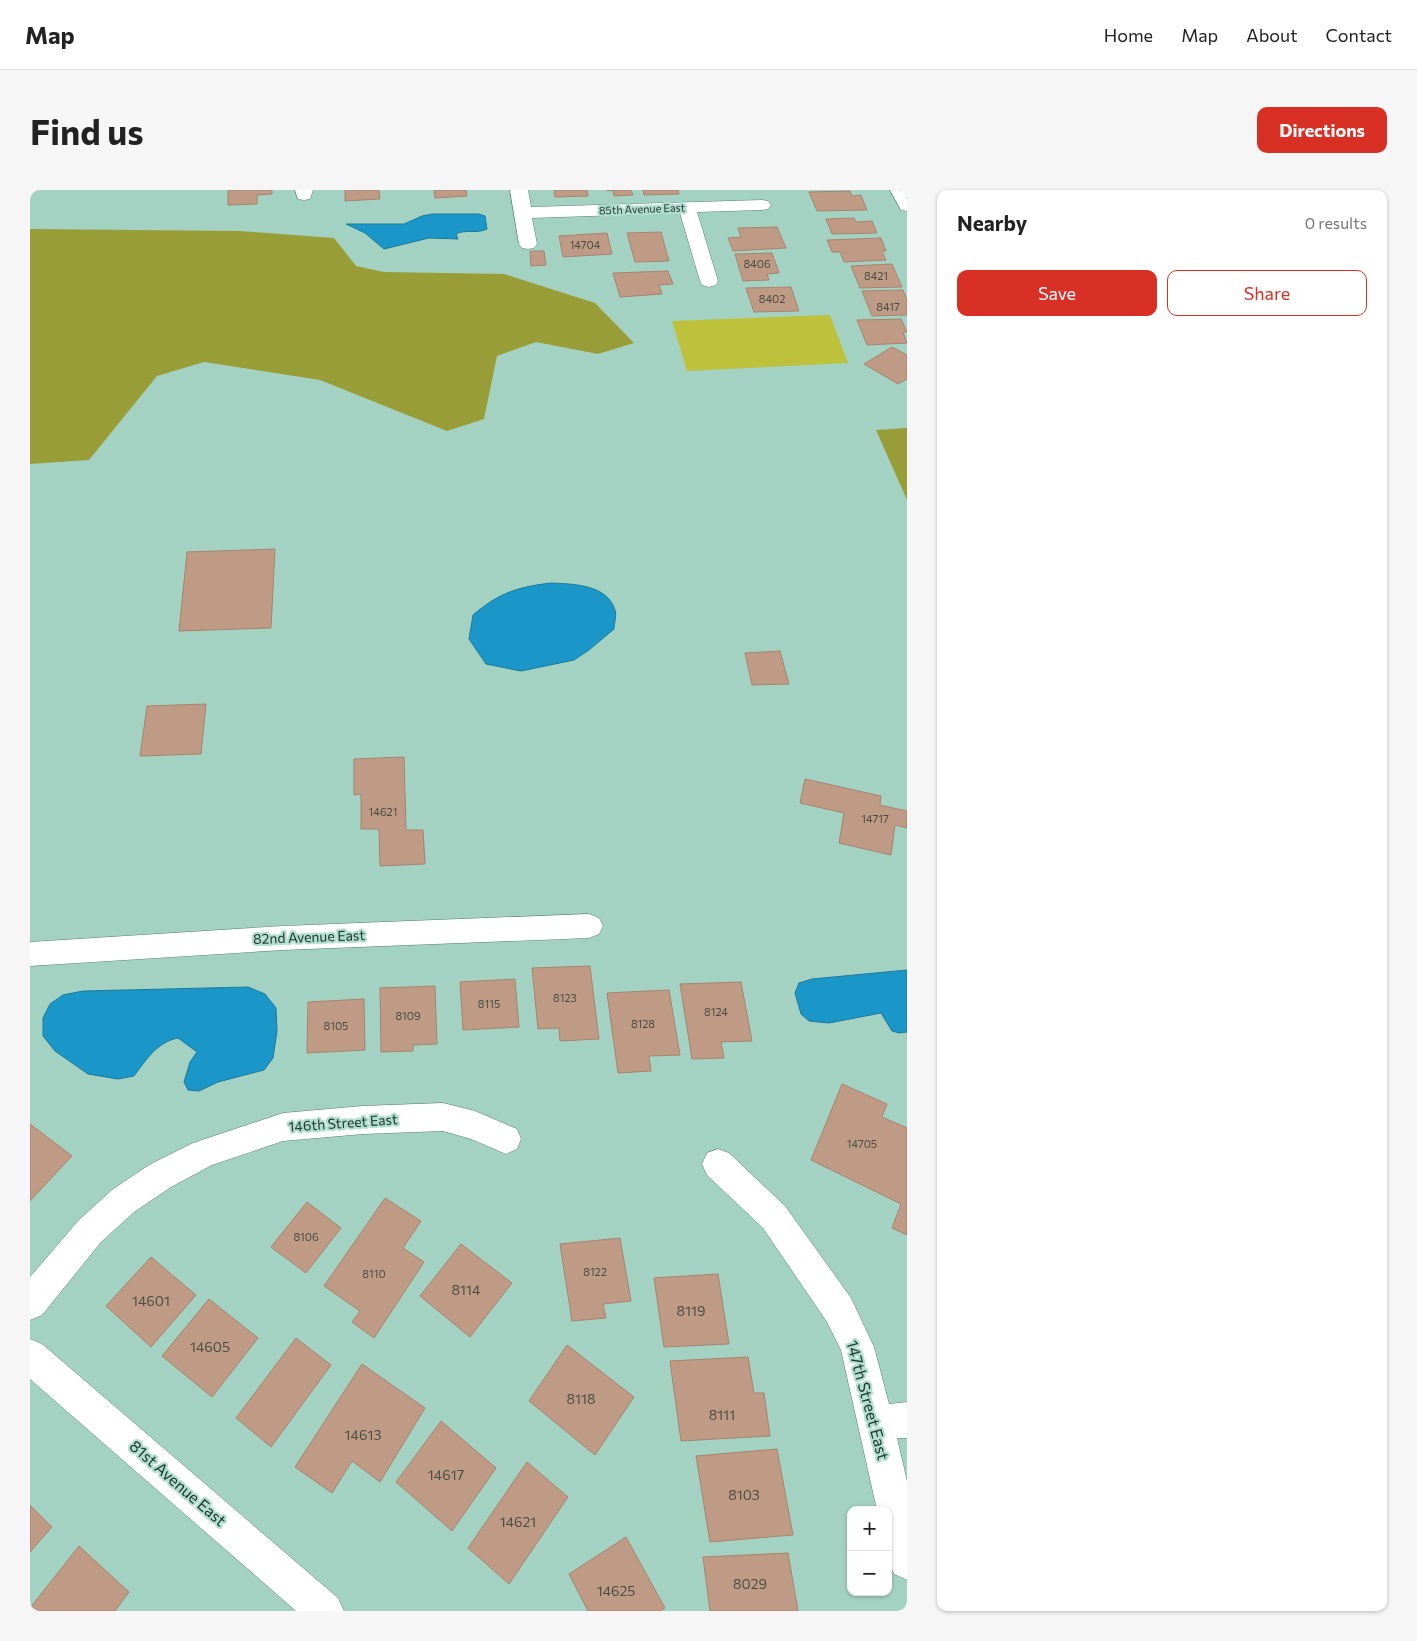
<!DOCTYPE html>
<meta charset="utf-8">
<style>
:root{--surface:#fff;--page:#f6f6f6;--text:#222;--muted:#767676;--line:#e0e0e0;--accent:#d93025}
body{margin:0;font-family:Commissioner,sans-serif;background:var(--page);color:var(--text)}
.controls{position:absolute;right:15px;bottom:15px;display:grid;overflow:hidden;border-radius:10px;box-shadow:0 1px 4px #0004}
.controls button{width:45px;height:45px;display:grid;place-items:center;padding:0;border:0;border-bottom:1px solid var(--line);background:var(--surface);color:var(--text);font:25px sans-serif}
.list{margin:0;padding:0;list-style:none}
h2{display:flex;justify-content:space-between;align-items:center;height:65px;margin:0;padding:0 20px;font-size:21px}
h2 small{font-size:16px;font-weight:400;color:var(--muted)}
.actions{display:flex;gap:10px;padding:15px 20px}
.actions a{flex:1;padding:11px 0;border:1px solid var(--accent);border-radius:10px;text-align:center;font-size:18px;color:var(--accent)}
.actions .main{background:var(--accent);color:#fff}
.map{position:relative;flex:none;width:877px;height:1421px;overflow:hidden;border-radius:10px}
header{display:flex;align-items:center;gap:30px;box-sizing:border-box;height:70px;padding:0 25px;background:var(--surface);border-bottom:1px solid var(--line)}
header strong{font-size:24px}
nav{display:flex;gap:28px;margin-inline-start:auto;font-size:18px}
.intro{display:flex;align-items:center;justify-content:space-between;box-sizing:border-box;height:120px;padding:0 30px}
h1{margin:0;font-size:35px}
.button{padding:12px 22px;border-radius:10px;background:var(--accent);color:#fff;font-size:18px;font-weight:700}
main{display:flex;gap:30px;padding:0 30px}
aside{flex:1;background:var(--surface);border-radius:10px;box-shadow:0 1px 4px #0004}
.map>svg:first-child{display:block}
</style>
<header>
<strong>Map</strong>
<nav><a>Home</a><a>Map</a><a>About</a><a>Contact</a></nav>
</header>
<div class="intro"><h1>Find us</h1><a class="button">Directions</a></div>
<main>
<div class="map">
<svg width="877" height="1421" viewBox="0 0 877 1421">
<rect width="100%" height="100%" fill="#a4d2c2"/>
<path fill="#bdc13b" d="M800 125 818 173 657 181 642 131Z"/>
<path fill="#999d38" d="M0 39 210 41 304 48 326 76 354 82 474 84 565 113 604 153 568 164 506 152 467 166 454 229 417 241 290 190 174 172 127 186 59 270 0 274Z
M877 238V310L846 240Z"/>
<path fill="#1a97c8" stroke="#1c7a9a" d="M402 24H449L455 26 457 39C447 44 435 39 426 44L428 49 399 48 354 59 335 43 316 34H374L392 26Z
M521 393C542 394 577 394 585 420 587 425 584 434 584 439L559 460 544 470 491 481 456 474 439 449 443 425C469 403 487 397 521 393Z
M877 780V842L869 843 862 841 851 823 799 833 779 831 771 824 765 803 769 793 782 789Z
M218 797 235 804 246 818 247 841 243 868 234 880 188 892 169 901 158 900 154 892 160 872 167 862 148 848C127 852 116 870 104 886L88 889 58 884 25 861 13 846V828L20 814 33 805 53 801Z"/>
<path fill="#bf9a84" stroke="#a7836f" d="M198 0H242V4L227 5V14L198 15Z
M315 0H349L350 9 315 11Z
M404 0H436L437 6 405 8Z
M524 0H557L558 6 525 7Z
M601 0 603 5 584 6 583 1 576 0Z
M613 0H648L649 4 614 5Z
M820 1 822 6 831 5 837 20 787 21 779 2Z
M824 28 826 32 842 31 847 43 802 44 796 29Z
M747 37 756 58 703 61 698 48 711 47 708 38Z
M631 42 639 71 605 72 597 43Z
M577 43 582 64 533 67 529 46Z
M851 48 856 61H852L856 70 814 72 810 62H802L797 50Z
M500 61H514L516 75 501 76Z
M742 63 749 83 737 84 739 90 713 91 705 64Z
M862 74 872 97 830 98 821 76Z
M638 81 643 94 629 95 632 104 590 107 583 83Z
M761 97 769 121 724 122 716 98Z
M873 100 877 110V125L842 126 832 101Z
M871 129 877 142H873L877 153 837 155 827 130Z
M862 157 877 165V189L868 194 834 174Z
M245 359 241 438 149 441 157 362Z
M750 461 759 494 722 495 715 463Z
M176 514 171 564 110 566 117 516Z
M374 567 376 640H393L395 674 350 676 349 639H331V604L324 605V569Z
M775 589 851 606 850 615 877 621V638L865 635 861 665 809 653 814 623 770 613Z
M560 776 569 849 530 851 529 838 508 839 502 778Z
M485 789 489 837 433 840 430 792Z
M711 792 722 851 691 852 694 868 662 869 650 794Z
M405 796 407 854 383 855V861L351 862 350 798Z
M639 800 650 865 619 866 621 881 588 883 577 803Z
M334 809 335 860 277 863 278 812Z
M812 894 857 914 852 927 877 938V1045L862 1038 871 1014 781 970Z
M0 934 42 966 0 1011Z
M355 1008 391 1031 373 1058 394 1072 344 1148 322 1132 330 1121 294 1096Z
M277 1012 311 1038 276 1083 241 1057Z
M590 1048 601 1111 573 1114 576 1128 542 1131 530 1054Z
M431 1054 482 1093 440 1147 390 1106Z
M121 1067 166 1105 121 1157 76 1116Z
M688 1084 699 1154 634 1157 624 1088Z
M179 1109 228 1148 182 1207 132 1166Z
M266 1148 301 1175 241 1257 206 1228Z
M537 1155 604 1207 565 1265 499 1211Z
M718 1167 724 1203H734L740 1246 651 1251 640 1171Z
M332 1174 395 1218 350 1292 322 1271 302 1303 265 1277Z
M411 1231 466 1278 422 1341 366 1292Z
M747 1259 763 1345 680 1352 666 1266Z
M497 1272 538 1307 479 1394 438 1358Z
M0 1315 22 1337 0 1362Z
M596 1347 635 1418 630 1421H558L539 1384Z
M49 1356 99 1402 85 1421H0V1418Z
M758 1363 768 1421H680L673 1367Z"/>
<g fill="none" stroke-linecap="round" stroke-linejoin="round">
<g stroke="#568273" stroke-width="1">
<path id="minor" d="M265 0H283L280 9 274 10 268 9Z
M480 0H498L501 17 732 10 738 11 741 15 738 19 732 20 667 22 688 91 686 95 679 97 672 95 670 91 650 23 502 28 507 54 504 58 498 59 492 58 489 54Z
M860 0H877V21L871 20Z
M559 724 569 728 573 736 569 744 559 748 253 760 0 776V752L253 736Z
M413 913 445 921 487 939 491 949 487 959 476 964 441 949 413 941 333 944 253 951 182 975 141 997 104 1022 71 1052 12 1125 0 1130V1087L49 1030 82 1000 119 975 163 953 253 923 333 916Z
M688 959 699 963 755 1016 821 1108 844 1157 859 1214 877 1212V1248H867L877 1291V1390L864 1384 858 1370V1320H847L811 1160 797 1132 733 1038 677 985 672 974 677 963Z
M0 1149 12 1154 308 1408 314 1421H266L0 1189Z"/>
</g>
<use href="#minor" fill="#fff" fill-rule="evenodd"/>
</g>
<g text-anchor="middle" stroke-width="4.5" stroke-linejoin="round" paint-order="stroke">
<g font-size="11" fill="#22352e" stroke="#b0dfcf">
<text transform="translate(612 19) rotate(-2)" y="4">85th Avenue East</text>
</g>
<g font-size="11" fill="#494e44">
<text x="555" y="59">14704</text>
<text x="727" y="78">8406</text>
<text x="846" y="90">8421</text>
<text x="742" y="113">8402</text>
<text x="858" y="121">8417</text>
<text x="353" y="626">14621</text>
<text x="845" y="633">14717</text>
<text x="535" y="812">8123</text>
<text x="459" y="818">8115</text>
<text x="686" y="826">8124</text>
<text x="378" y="830">8109</text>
<text x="613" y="838">8128</text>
<text x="306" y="840">8105</text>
<text x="832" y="958">14705</text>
<text x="276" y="1051">8106</text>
<text x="565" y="1086">8122</text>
<text x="344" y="1088">8110</text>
</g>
<g font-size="14" fill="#22352e" stroke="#b0dfcf">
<text transform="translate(279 747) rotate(-2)" y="5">82nd Avenue East</text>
<text transform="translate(313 933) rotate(-4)" y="5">146th Street East</text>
</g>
<g font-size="14" fill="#494e44">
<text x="436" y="1105">8114</text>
<text x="121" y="1116">14601</text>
<text x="661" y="1126">8119</text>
<text x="180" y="1162">14605</text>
<text x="551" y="1214">8118</text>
<text x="692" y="1230">8111</text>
<text x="333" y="1250">14613</text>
<text x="416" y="1290">14617</text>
<text x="714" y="1310">8103</text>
<text x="488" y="1337">14621</text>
<text x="720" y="1399">8029</text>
<text x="586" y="1406">14625</text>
</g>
<g font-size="16" fill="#22352e" stroke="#b0dfcf">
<text transform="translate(838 1210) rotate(75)" y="6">147th Street East</text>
<text transform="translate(148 1293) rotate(41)" y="6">81st Avenue East</text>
</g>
</g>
</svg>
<div class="controls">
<button>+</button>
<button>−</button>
</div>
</div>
<aside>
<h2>Nearby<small>0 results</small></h2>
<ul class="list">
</ul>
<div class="actions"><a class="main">Save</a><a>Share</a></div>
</aside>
</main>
